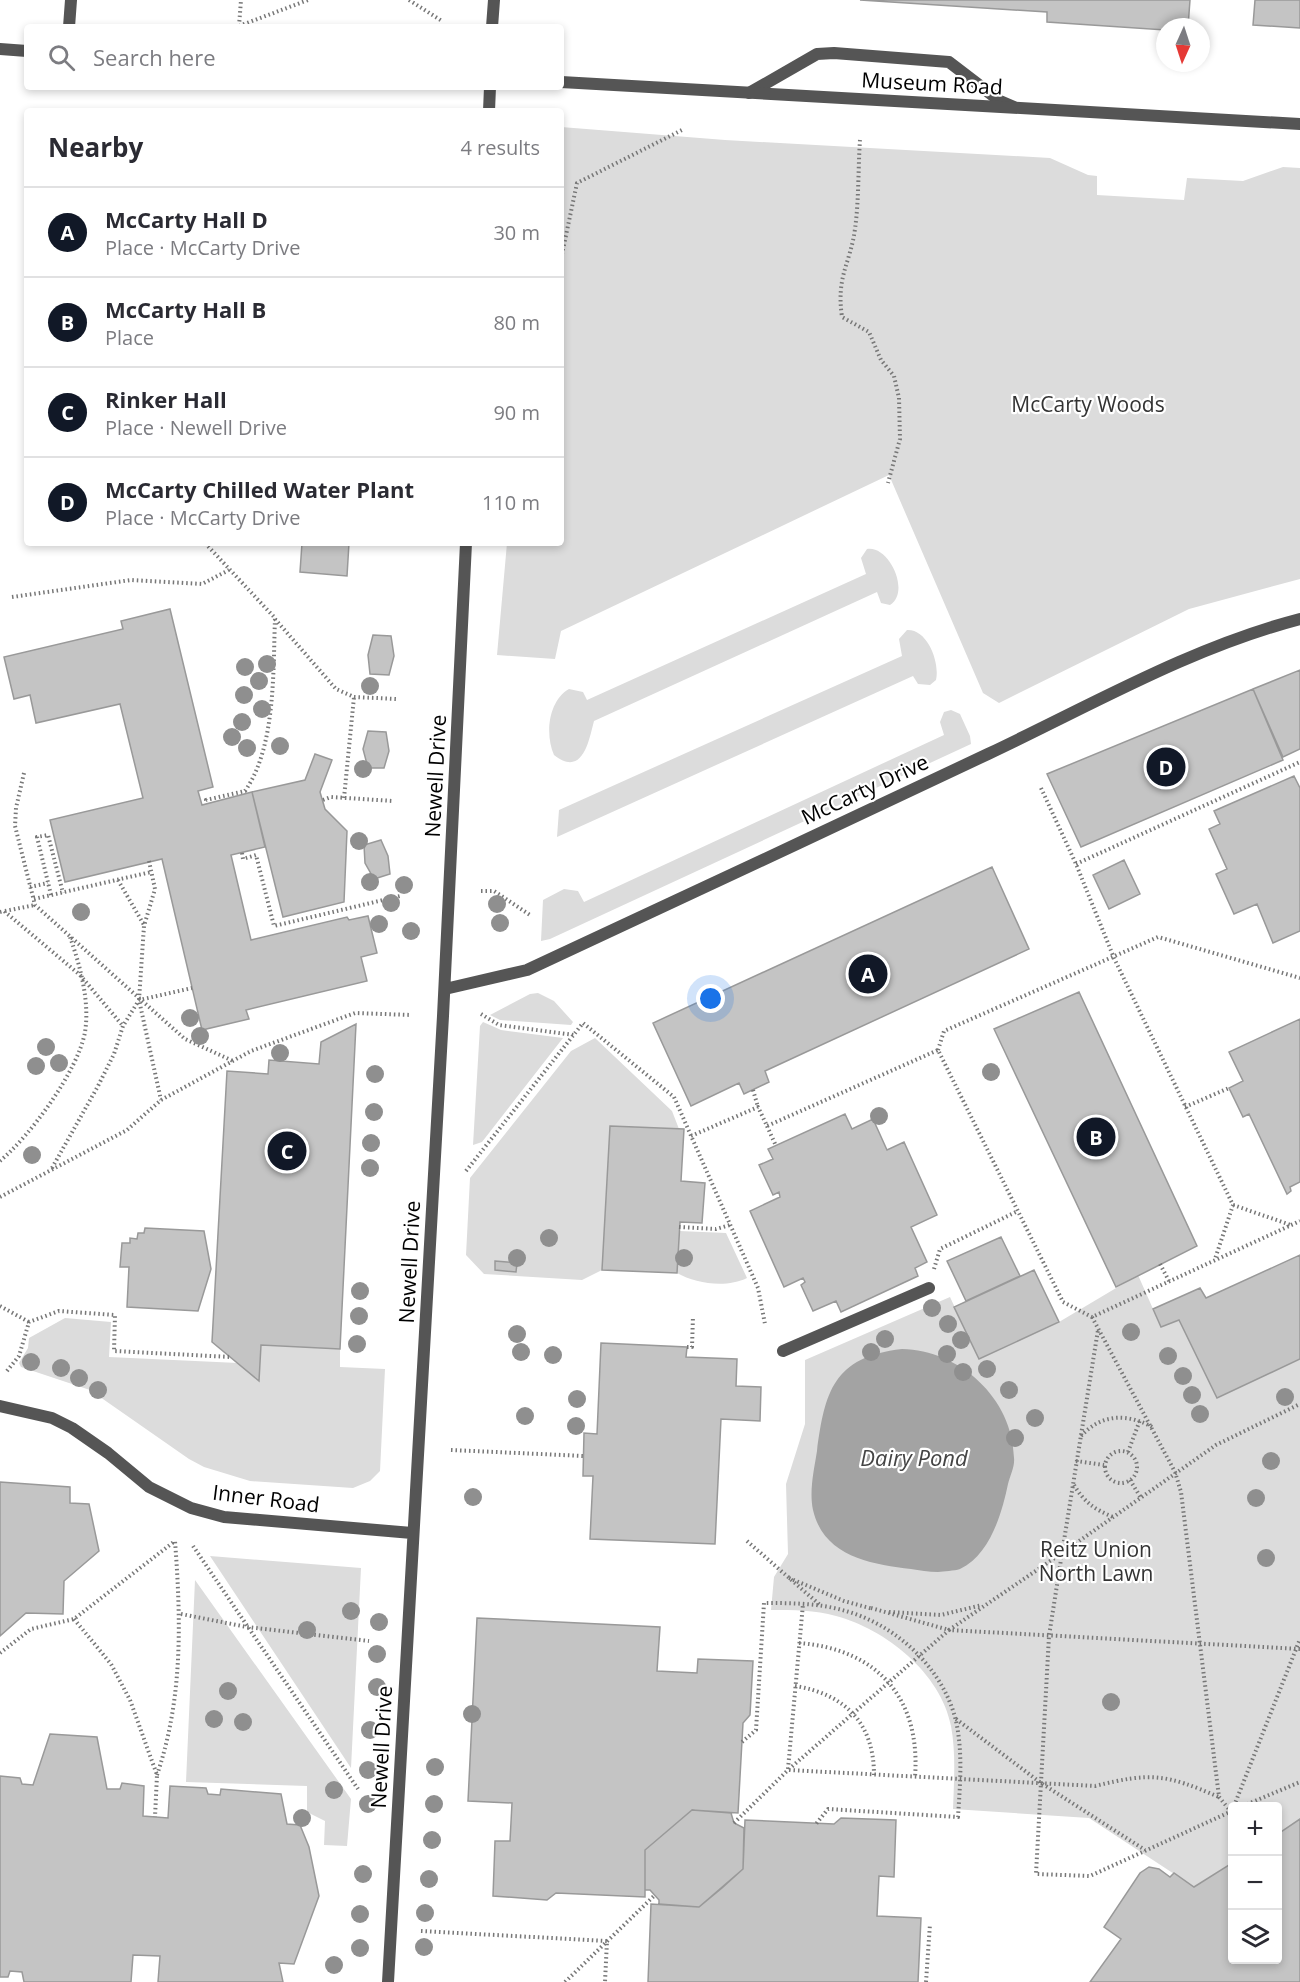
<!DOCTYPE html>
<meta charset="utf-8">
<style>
:root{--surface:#fff;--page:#f7f7f7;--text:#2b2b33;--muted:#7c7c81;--line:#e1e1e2;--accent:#111827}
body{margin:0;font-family:"Open Sans",sans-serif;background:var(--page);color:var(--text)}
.controls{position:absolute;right:18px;bottom:18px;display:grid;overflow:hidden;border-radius:6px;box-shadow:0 3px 9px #0003}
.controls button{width:54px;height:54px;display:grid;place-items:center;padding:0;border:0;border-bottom:2px solid var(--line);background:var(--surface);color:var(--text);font:30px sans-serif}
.compass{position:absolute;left:1156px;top:18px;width:54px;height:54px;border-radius:50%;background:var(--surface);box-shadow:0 3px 9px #0003;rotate:183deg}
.you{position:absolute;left:711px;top:999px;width:21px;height:21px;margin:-15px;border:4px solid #fff;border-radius:50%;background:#1a73e8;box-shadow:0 0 0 9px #1a73e833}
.badge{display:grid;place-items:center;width:39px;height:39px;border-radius:50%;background:var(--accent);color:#fff;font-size:20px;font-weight:700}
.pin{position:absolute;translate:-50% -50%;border:3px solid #fff;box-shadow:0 2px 6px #0006}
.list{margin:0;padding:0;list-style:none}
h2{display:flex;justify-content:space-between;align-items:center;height:78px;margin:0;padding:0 24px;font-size:26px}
h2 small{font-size:20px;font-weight:400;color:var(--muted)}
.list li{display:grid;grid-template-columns:39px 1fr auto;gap:18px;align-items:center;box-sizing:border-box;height:90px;padding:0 24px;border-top:2px solid var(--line)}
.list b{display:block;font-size:22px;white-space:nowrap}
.list p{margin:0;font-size:20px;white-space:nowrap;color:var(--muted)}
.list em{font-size:20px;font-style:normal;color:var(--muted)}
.icon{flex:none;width:33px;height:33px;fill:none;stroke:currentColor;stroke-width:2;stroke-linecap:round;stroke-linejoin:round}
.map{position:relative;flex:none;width:1300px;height:1982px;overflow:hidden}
.search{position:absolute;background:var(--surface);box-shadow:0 3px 9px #0003;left:24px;top:24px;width:540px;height:66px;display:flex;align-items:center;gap:15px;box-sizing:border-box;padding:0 21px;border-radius:6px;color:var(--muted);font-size:22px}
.panel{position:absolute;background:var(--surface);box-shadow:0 3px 9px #0003;left:24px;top:108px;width:540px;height:438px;border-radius:6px}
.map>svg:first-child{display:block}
</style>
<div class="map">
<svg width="1300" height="1982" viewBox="0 0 1300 1982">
<rect width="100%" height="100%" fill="#fff"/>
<path fill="#dcdcdc" d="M561 127 725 140 1050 158 1088 175 1097 176V195L1184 200 1187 178 1243 181 1283 167 1300 168V579L1189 609 999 703 983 693 889 475 561 631 555 659 497 655 507 543H561Z
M867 549C889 545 911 592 890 605L881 603 877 592 594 721C589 740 583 778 554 755 545 735 548 701 569 689L583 692 587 700 866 574 861 558Z
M907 630C928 629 940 663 936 680L930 685 918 684 913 676 557 837 559 810 902 656 899 639Z
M951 710 960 714 970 736 971 744 550 939 541 941 543 900 564 889 578 891 584 902 944 735 940 722 944 712Z
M538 993 554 1001 573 1022 571 1025 500 1020 490 1015 530 994Z
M483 1022 501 1030 563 1038 482 1142 473 1145 480 1026Z
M595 1038 672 1111 679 1129 610 1126 602 1270 582 1280 484 1274 466 1255 470 1178 571 1051Z
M679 1231 726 1233 747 1278C727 1288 696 1284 677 1273Z
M1138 1275 1161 1327 1179 1320 1217 1398 1300 1359V1819L1278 1834V1806H1232V1863L1194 1887 1089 1818 953 1809C954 1782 956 1753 951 1726 941 1673 885 1629 836 1616 815 1610 793 1610 771 1610L774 1577 788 1554 786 1484 805 1424V1360L950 1297 979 1359 1059 1322Z
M65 1318 111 1322 109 1357 238 1363 259 1380 261 1345 340 1349V1367L385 1369 380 1471 370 1481 353 1488 250 1481 204 1467 189 1459 90 1390 21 1367 19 1363 28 1348 29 1338Z
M210 1556 361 1568 351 1768Z
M195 1580 351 1799 347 1846 324 1845 325 1821 307 1812V1786L186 1782Z"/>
<path fill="#a3a3a3" d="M902 1349C959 1350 1013 1398 1014 1458 1015 1466 1010 1476 1008 1484 1002 1513 990 1555 960 1569 954 1571 944 1571 938 1572 929 1572 919 1570 911 1569 871 1564 824 1557 813 1510 809 1491 814 1470 817 1451 825 1392 833 1357 902 1349Z"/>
<path fill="#c4c4c4" stroke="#999" stroke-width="1.5" d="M860 0H1190L1188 27H1165V30L1047 22V12Z
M1255 0H1300V28L1253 25Z
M302 543H349L347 576 300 572Z
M170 609 213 787 198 791 202 805 252 792 265 847 231 855 251 940 347 917 349 920 368 916 377 953 361 957 367 981 246 1010 249 1019 202 1030 162 859 65 882 50 820 143 798 120 704 36 723 30 695 14 699 4 657 123 629 121 621Z
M373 635 391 636 394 656 389 675 370 674 368 655Z
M1300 670V749L1283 757 1253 689Z
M1253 689 1283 760 1081 847 1047 774Z
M368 731 386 732 389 751 384 768H368L363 749Z
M315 754 332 760 320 792 325 809 347 831 344 902 283 917 252 792 305 780Z
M1294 776 1300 788V931L1273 943 1257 904 1234 914 1216 874 1227 869 1209 829 1220 824 1214 811Z
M381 840 388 856 390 874 374 879 365 863 364 845Z
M1124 860 1140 894 1109 909 1093 875Z
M992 867 1029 949 765 1071 769 1082 744 1094 739 1083 691 1106 653 1023Z
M1079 992 1197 1246 1116 1287 994 1029Z
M1300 1019V1182L1290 1187 1291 1191 1287 1194 1249 1114 1243 1117 1229 1088 1243 1081 1229 1052Z
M356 1024 340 1349 261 1345 259 1381 212 1342 227 1071 268 1074 269 1060 319 1064 321 1042Z
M845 1114 852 1129 873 1119 887 1150 904 1142 937 1215 911 1227 927 1262 915 1268 918 1276 841 1312 836 1301 813 1311 801 1285 805 1282 803 1278 784 1287 750 1211 780 1197 779 1192 773 1195 759 1165 773 1159 768 1149Z
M610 1126 684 1129 681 1181 705 1183 702 1223 680 1222 677 1273 602 1270Z
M145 1228 204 1231 211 1269 198 1311 127 1307 129 1267H120L122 1243H130V1238L137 1239 138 1233H144Z
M1001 1237 1020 1276 966 1301 947 1261Z
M1300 1255V1359L1217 1398 1179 1320 1161 1327 1153 1309 1200 1288 1206 1298Z
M495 1261 517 1263 516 1272 495 1270Z
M1034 1270 1059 1322 979 1359 954 1307Z
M601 1343 687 1347 686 1357 737 1359 736 1386 761 1387 760 1421 721 1419 715 1544 590 1539 593 1476H583L584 1433 597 1434Z
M0 1482 70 1487V1503L89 1504 99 1551 64 1581 63 1614 26 1613 0 1636Z
M477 1618 660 1627 657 1671 697 1673 698 1659 753 1661 750 1715 743 1723 738 1813 692 1810 645 1850V1897L556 1893 547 1900 493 1896 495 1841H510L512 1803 468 1801Z
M50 1734 97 1737 107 1789H120L122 1783 144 1786 143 1816 168 1818 170 1786 206 1788 208 1794 220 1795 221 1789 281 1794 287 1824 300 1825 309 1847 319 1896 294 1964 279 1963 283 1982H158L160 1956 133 1955 131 1982H24L22 1972 10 1971 8 1977H0V1776L20 1778 22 1784 33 1785Z
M692 1810 731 1813 734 1823 744 1828 743 1869 699 1907 659 1904V1900L650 1890H645V1850Z
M841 1818 896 1820 894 1877 879 1876 877 1916 921 1918 918 1982H648L651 1904 699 1907 722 1888 743 1869 745 1820 834 1824Z
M1300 1819V1982H1090L1121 1939 1104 1927 1140 1873 1149 1867 1159 1869 1170 1877 1174 1873 1194 1887 1232 1863V1960H1278V1834Z"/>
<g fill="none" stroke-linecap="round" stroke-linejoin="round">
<path stroke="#777" stroke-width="4" stroke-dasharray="1.5 3" stroke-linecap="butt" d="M409 0 442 21
M239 26 308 0
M239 26 241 0
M860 140C858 169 859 200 855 229 850 265 836 276 842 317L869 332 881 360 894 376 899 398 900 439 888 483
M561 259 577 183 684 129
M205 543 275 618C273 670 276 747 245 791L206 800 207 803
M12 597 131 580 202 584 229 570
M275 619 336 689 354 697 397 699
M24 773 16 808 15 826 35 905 185 1039 233 1061
M1041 788 1076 864 1114 958 1233 1205 1215 1259
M344 798 354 697
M323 800 331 797 393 801
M242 853 243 859 256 855 274 926 400 896
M149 861 155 889 144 926 139 1000 161 1100
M1076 864 1300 762
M118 880 144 925
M30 887 48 883
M481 891H494L530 915
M51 895 37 837 48 835 63 893
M34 899 151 872
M5 911 35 905
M0 912 4 911 80 975 123 1026
M481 1014 499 1025 574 1035
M938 1050 944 1031 1158 937 1300 978
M753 1090 758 1107
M1185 1107 1229 1088
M767 1126 776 1146
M691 1136 758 1107 767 1126 938 1050 1063 1302 1092 1317 1300 1221
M0 1161C30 1136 78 1071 85 1032 90 1002 80 965 70 937
M52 1168 98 1086 114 1054 123 1026 139 1000 192 988
M466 1171 583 1023 674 1097 758 1288 765 1324
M0 1197 127 1130 161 1100 251 1051 355 1013 411 1015
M1233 1205 1291 1225
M679 1227 716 1229 730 1225
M1160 1264 1169 1281
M934 1269 940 1249 1018 1211
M0 1306 29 1322
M1092 1317 1175 1472 1181 1492 1219 1797 1232 1813
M687 1347H692L693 1316
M7 1371 19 1356 29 1322 59 1311 115 1315 114 1351 231 1357
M1081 1436C1101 1414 1127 1413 1152 1427
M451 1450 584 1456
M1105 1467a16 16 0 1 1 32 0a16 16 0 1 1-32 0Z
M1128 1452 1140 1420
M1076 1461 1104 1465
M1130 1480 1141 1498
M1074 1485C1084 1502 1094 1509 1113 1517
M747 1541 820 1605
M193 1546 358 1789
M789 1578 844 1601 873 1609
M871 1608 949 1630 1062 1553 1098 1330
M889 1612 941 1615 982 1605
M181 1614 247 1627 369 1641
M74 1619 111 1664 130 1700 157 1775 155 1817
M799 1643C878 1649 921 1699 915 1777
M0 1653 31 1629 74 1619 175 1541
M795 1686C845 1694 874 1723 874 1775
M956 1719 1041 1783 1145 1850
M742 1742 756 1730 764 1603C790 1603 817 1603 842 1610 894 1623 943 1667 956 1721 963 1753 960 1785 958 1817L828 1809 816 1824
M788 1769 803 1604
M789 1770 1095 1786C1152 1772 1165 1774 1219 1797
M157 1775C183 1698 181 1621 175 1541
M1234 1806 1300 1639
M1243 1806 1300 1782
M1232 1811 1090 1876 1036 1874 1049 1636 1062 1553 1216 1445 1300 1404
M734 1823 788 1770 949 1630 1300 1649
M421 1931 607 1941 605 1982
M565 1982 655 1895
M926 1982 930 1924"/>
<path stroke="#555" stroke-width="12" d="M69 27 71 0
M749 93 817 54 834 53 949 62 1000 101 1014 107
M783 1351 929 1288"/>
<path stroke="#555" stroke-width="12" d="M492 27 494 0
M0 49 27 51
M561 82 1300 124
M489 111 490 87
M445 989 527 970C680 898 835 827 988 754 1090 706 1189 648 1300 619
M0 1406 52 1418 72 1428 108 1453 149 1487 191 1508 224 1517 412 1533
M388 1982 443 1016 466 543"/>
</g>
<g fill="#8f8f8f">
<circle cx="267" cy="664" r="9"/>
<circle cx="245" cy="667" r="9"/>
<circle cx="259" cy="681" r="9"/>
<circle cx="370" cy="686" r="9"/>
<circle cx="244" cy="695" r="9"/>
<circle cx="262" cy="709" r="9"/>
<circle cx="242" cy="722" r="9"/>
<circle cx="232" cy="737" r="9"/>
<circle cx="280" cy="746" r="9"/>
<circle cx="247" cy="748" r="9"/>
<circle cx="363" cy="769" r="9"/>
<circle cx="359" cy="841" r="9"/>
<circle cx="370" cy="882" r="9"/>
<circle cx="404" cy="885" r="9"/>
<circle cx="391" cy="903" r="9"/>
<circle cx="497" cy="904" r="9"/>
<circle cx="81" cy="912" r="9"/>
<circle cx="500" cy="923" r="9"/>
<circle cx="379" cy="924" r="9"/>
<circle cx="411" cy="931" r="9"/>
<circle cx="190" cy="1018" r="9"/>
<circle cx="200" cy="1036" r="9"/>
<circle cx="46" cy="1047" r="9"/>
<circle cx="280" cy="1053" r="9"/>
<circle cx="59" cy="1063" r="9"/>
<circle cx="36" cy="1066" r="9"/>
<circle cx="991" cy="1072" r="9"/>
<circle cx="375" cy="1074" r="9"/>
<circle cx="374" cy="1112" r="9"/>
<circle cx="879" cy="1116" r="9"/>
<circle cx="371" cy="1143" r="9"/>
<circle cx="32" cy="1155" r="9"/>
<circle cx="370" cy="1168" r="9"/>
<circle cx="549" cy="1238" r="9"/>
<circle cx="517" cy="1258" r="9"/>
<circle cx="684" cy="1258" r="9"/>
<circle cx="360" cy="1291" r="9"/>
<circle cx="932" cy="1308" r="9"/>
<circle cx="359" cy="1316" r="9"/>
<circle cx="948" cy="1324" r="9"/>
<circle cx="1131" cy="1332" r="9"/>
<circle cx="517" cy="1334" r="9"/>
<circle cx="885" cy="1339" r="9"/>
<circle cx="961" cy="1340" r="9"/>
<circle cx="357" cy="1344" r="9"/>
<circle cx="521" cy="1352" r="9"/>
<circle cx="871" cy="1352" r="9"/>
<circle cx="947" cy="1354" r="9"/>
<circle cx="553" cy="1355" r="9"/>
<circle cx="1168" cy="1356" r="9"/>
<circle cx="31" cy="1362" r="9"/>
<circle cx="61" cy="1368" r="9"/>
<circle cx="987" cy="1369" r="9"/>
<circle cx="963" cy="1372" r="9"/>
<circle cx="1183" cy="1376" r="9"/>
<circle cx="79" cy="1378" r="9"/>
<circle cx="98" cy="1390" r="9"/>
<circle cx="1009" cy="1390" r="9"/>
<circle cx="1192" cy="1395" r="9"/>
<circle cx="1285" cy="1397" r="9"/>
<circle cx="577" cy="1399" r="9"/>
<circle cx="1200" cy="1414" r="9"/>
<circle cx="525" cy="1416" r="9"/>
<circle cx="1035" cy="1418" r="9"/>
<circle cx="576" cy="1426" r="9"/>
<circle cx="1015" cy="1438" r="9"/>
<circle cx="1271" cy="1461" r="9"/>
<circle cx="473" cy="1497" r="9"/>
<circle cx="1256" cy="1498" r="9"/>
<circle cx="1266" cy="1558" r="9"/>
<circle cx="351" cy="1611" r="9"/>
<circle cx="379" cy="1622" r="9"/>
<circle cx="307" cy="1630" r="9"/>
<circle cx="377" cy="1654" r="9"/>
<circle cx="377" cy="1687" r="9"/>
<circle cx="228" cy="1691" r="9"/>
<circle cx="1111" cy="1702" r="9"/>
<circle cx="472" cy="1714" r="9"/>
<circle cx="214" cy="1719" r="9"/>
<circle cx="243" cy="1722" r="9"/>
<circle cx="370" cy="1730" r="9"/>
<circle cx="435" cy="1767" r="9"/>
<circle cx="368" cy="1770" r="9"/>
<circle cx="334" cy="1790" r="9"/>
<circle cx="368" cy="1804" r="9"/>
<circle cx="434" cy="1804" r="9"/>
<circle cx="302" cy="1818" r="9"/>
<circle cx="432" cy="1840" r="9"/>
<circle cx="363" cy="1874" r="9"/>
<circle cx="429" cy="1879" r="9"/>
<circle cx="425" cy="1913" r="9"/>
<circle cx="360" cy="1914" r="9"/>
<circle cx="424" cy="1947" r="9"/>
<circle cx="360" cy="1948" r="9"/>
<circle cx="334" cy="1965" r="9"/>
</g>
<g text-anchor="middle" stroke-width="4.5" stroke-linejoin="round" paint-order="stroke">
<g font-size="21" fill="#000" stroke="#fff">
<text transform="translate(932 84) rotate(3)" y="7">Museum Road</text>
<text transform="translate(436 776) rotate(-87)" y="7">Newell Drive</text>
<text transform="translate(865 790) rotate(-25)" y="7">McCarty Drive</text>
<text transform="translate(410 1262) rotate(-87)" y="7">Newell Drive</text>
<text transform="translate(266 1499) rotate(7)" y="7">Inner Road</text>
<text transform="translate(382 1747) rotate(-87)" y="7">Newell Drive</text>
</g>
<g font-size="21" fill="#333" stroke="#fff">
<text x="1088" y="412">McCarty Woods</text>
<text x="1096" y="1557">Reitz Union<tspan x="1096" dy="24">North Lawn</tspan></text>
</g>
<g font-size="22" font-style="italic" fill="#444" stroke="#fff">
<text x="914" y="1466">Dairy Pond</text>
</g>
</g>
</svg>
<div class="controls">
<button>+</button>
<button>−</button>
<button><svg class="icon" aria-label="layers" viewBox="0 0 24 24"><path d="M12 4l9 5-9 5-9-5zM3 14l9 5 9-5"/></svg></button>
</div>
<svg class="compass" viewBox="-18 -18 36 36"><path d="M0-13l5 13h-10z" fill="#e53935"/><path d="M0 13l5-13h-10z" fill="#7c7c81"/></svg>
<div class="you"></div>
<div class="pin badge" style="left:868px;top:974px">A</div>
<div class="pin badge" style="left:1096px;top:1137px">B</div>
<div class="pin badge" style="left:287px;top:1151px">C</div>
<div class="pin badge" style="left:1166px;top:767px">D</div>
<div class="search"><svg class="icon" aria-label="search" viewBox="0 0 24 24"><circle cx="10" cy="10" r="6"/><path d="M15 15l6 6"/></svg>Search here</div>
<section class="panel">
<h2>Nearby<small>4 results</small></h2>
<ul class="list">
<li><span class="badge">A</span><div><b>McCarty Hall D</b><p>Place · McCarty Drive</p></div><em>30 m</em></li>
<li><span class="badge">B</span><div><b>McCarty Hall B</b><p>Place</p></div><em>80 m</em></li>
<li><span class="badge">C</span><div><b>Rinker Hall</b><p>Place · Newell Drive</p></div><em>90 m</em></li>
<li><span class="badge">D</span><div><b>McCarty Chilled Water Plant</b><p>Place · McCarty Drive</p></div><em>110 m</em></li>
</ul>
</section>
</div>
